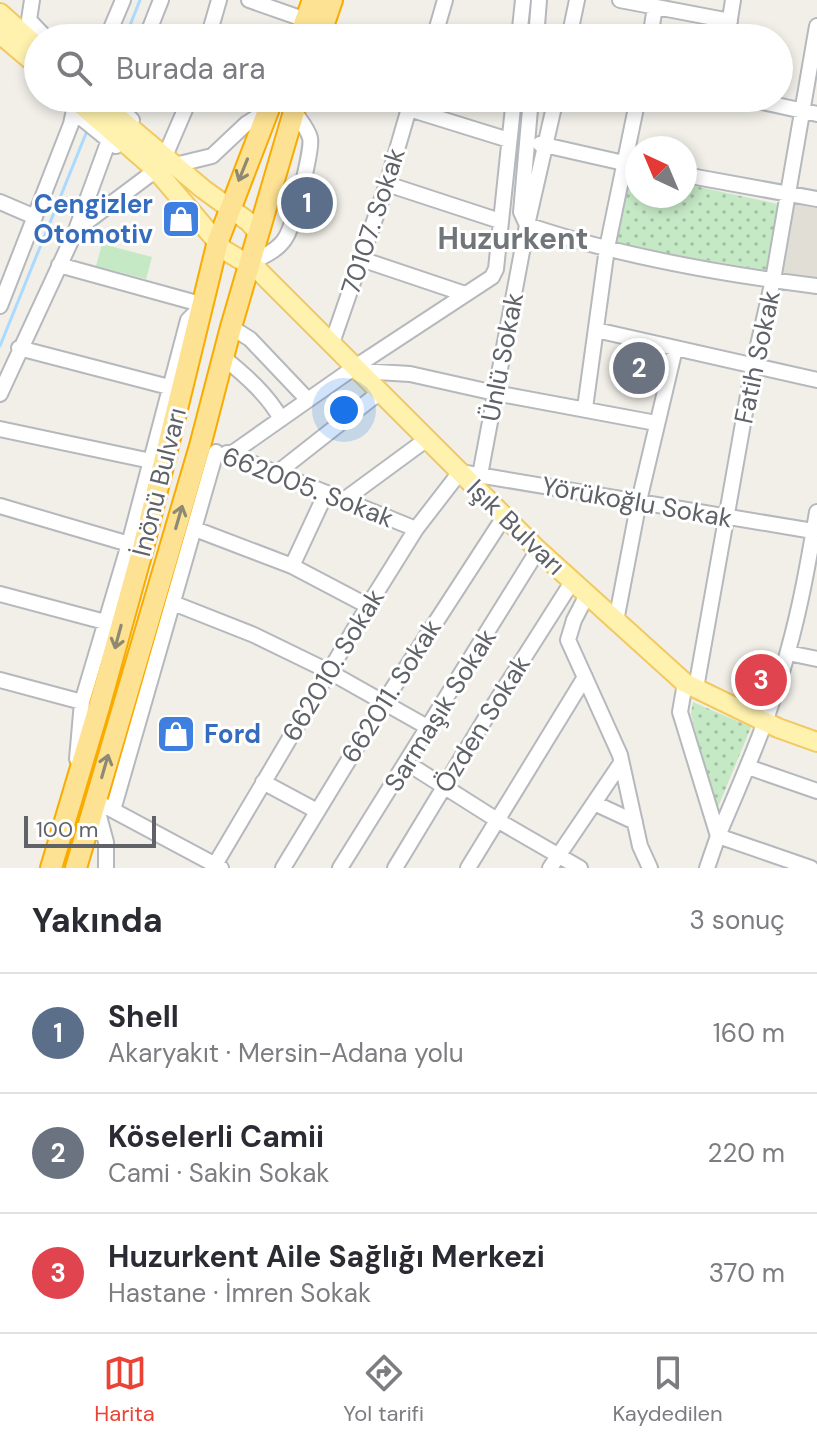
<!DOCTYPE html>
<html lang="tr">
<meta charset="utf-8">
<style>
:root{--surface:#fff;--page:#f2f2f3;--text:#2b2b33;--muted:#7c7c81;--line:#e1e1e2;--accent:#ea4335}
body{margin:0;font-family:"DM Sans",sans-serif;background:var(--page);color:var(--text)}
.compass{position:absolute;left:625px;top:136px;width:72px;height:72px;border-radius:50%;background:var(--surface);box-shadow:0 4px 12px #0003;rotate:316deg}
.scale{position:absolute;left:24px;bottom:20px;width:132px;box-sizing:border-box;padding-left:8px;border:4px solid #5f6368;border-top:0;font-size:22px;line-height:28px;white-space:nowrap;color:#5f6368;-webkit-text-stroke:6px #fff;paint-order:stroke}
.you{position:absolute;left:344px;top:410px;width:28px;height:28px;margin:-20px;border:6px solid #fff;border-radius:50%;background:#1a73e8;box-shadow:0 0 0 12px #1a73e833}
.badge{display:grid;place-items:center;width:52px;height:52px;border-radius:50%;background:var(--accent);color:#fff;font-size:26px;font-weight:700}
.pin{position:absolute;translate:-50% -50%;border:4px solid #fff;box-shadow:0 2px 8px #0006}
.list{margin:0;padding:0;list-style:none}
h2{display:flex;justify-content:space-between;align-items:center;height:104px;margin:0;padding:0 32px;font-size:34px}
h2 small{font-size:26px;font-weight:400;color:var(--muted)}
.list li{display:grid;grid-template-columns:52px 1fr auto;gap:24px;align-items:center;box-sizing:border-box;height:120px;padding:0 32px;border-top:2px solid var(--line)}
.list b{display:block;font-size:30px;white-space:nowrap}
.list p{margin:0;font-size:26px;white-space:nowrap;color:var(--muted)}
.list em{font-size:26px;font-style:normal;color:var(--muted)}
.icon{flex:none;width:44px;height:44px;fill:none;stroke:currentColor;stroke-width:2;stroke-linecap:round;stroke-linejoin:round}
.map{position:relative;flex:none;width:817px;height:868px;overflow:hidden}
.search{position:absolute;background:var(--surface);box-shadow:0 4px 12px #0003;left:24px;right:24px;top:24px;height:88px;display:flex;align-items:center;gap:20px;box-sizing:border-box;padding:0 28px;border-radius:44px;color:var(--muted);font-size:30px}
.sheet{height:464px;background:var(--surface)}
nav{display:flex;justify-content:space-around;align-items:center;box-sizing:border-box;height:112px;border-top:2px solid var(--line);background:var(--surface);font-size:22px;color:var(--muted)}
nav a{display:grid;justify-items:center;gap:4px}
nav .on{color:var(--accent)}
.map>svg:first-child{display:block}
</style>
<div class="map">
<svg width="817" height="868" viewBox="0 0 817 868">
<defs>
<pattern id="park-dots" width="8" height="8" patternUnits="userSpaceOnUse" patternTransform="scale(2)"><rect width="8" height="8" fill="#c5e8c5"/><path d="M2 2h.1M6 6h.1" fill="none" stroke="#a3c0a4" stroke-width="1.8" stroke-linecap="round"/></pattern>
</defs>
<rect width="100%" height="100%" fill="#f1efe8"/>
<path fill="#e1ded6" d="M795 201 817 205V278L780 272Z"/>
<path fill="url(#park-dots)" d="M629 171 637 173V196H685V184L778 204 766 270 613 245Z
M693 702 751 727 716 812 691 714Z"/>
<path fill="#c5e8c5" d="M102 244 152 257 146 279 96 266Z"/>
<g fill="none" stroke-linecap="round" stroke-linejoin="round">
<path stroke="#aadaff" stroke-width="3" d="M125 38 140 0
M0 346 87 131"/>
<g stroke="#b5b8bc" stroke-width="18">
<path id="minor" d="M32 0 29 20 46 38
M249 0 306 20
M620 0 730 21
M107 38 123 0
M146 38 161 0
M208 38 219 0
M434 38 445 0
M519 38 523 0
M536 38 539 0
M569 38 577 0
M650 38 655 7
M727 38 733 0
M110 98 132 120
M531 98 521 212 527 225C618 256 721 274 817 286
M744 98 817 114
M409 109 509 140
M74 112 116 146
M540 144 637 166
M165 156 190 98
M175 165 212 156 246 124 267 111
M685 175 817 199
M387 184 500 221
M0 202 35 217
M76 230 109 140
M361 259 465 294
M250 263C262 257 279 250 286 237 293 226 313 149 310 138 308 129 299 119 294 111
M59 265 204 305
M0 306 71 124 76 101
M231 327 250 339 308 400
M596 330 817 380
M332 343 387 184 412 98
M19 348 169 387
M224 358C245 375 268 395 281 419
M360 371 410 374 495 393 656 423
M0 394 76 230 156 170
M585 408 607 248 638 98
M0 429 151 461
M227 453 416 529
M231 454 355 367 492 277 496 269 514 98
M277 473 380 392
M480 475 527 225 556 98
M344 500 427 439
M0 506 129 544
M195 529 292 566 368 606
M292 566 326 493
M0 594 105 622
M587 595 574 620 568 640 620 755 640 846 650 868
M173 603 254 635 328 671 429 728
M616 621 639 501 675 349
M788 653 817 659
M0 680 82 702
M685 683 680 712 718 836 707 868
M696 688 753 367 773 280 817 26
M77 759 82 702 129 544 188 320 200 308
M407 763 497 820 580 868
M748 767 817 791
M263 782 317 811
M594 803 635 822
M96 805 106 842V868
M105 806 221 868
M113 810 216 452
M213 868 368 606 416 529 460 472 813 531
M283 868 384 702 504 517
M340 868 538 550
M395 868 490 711 572 582
M468 868 585 677
M550 868 621 763
M811 868 718 836C744 775 771 714 788 651 801 605 809 558 817 512"/>
</g>
<g stroke="#f2c960" stroke-width="22">
<path id="major" d="M0 13 38 47
M0 34 38 66
M73 98 156 170 224 250 258 270 538 550 685 683 778 728 817 742
M95 98 203 189 249 222 259 234"/>
</g>
<g stroke="#f9ab00" stroke-width="24">
<path id="highway" d="M299 38 313 0
M319 38 332 0
M51 868 99 707 143 548 218 241 273 98
M76 868 200 446 231 327 298 98"/>
</g>
<use href="#minor" stroke="#fff" stroke-width="14"/>
<use href="#major" stroke="#fff2af" stroke-width="18"/>
<use href="#highway" stroke="#fde293" stroke-width="20"/>
</g>
<defs><path id="oneway-shaft" d="M-6 0H5M1.5-3L5.5 0L1.5 3" fill="none" stroke-width="1.6" stroke-linecap="round" stroke-linejoin="round" transform="scale(2)"/></defs>
<g stroke="#8e8975">
<use href="#oneway-shaft" transform="translate(243 170) rotate(112)"/>
<use href="#oneway-shaft" transform="translate(179 517) rotate(-74)"/>
<use href="#oneway-shaft" transform="translate(118 637) rotate(105)"/>
<use href="#oneway-shaft" transform="translate(105 766) rotate(-74)"/>
</g>
<defs>
<g id="shop-square" transform="scale(2)"><rect x="-9" y="-9" width="18" height="18" rx="4" fill="#3f7fe0" stroke="#fff"/><path d="M-5-2.5h2.3a2.7 3.5 0 0 1 5.4 0H5L5.5 6h-11ZM-1.5-2.5h3a1.5 2.3 0 0 0-3 0Z" fill="#fff"/></g>
</defs>
<g fill-rule="evenodd">
<use href="#shop-square" x="181" y="219"/>
<use href="#shop-square" x="176" y="734"/>
</g>
<g text-anchor="middle" stroke-width="6" stroke-linejoin="round" paint-order="stroke">
<g font-size="26" font-weight="bold" fill="#366cbe" stroke="#fff" text-anchor="end">
<text x="153" y="213">Cengizler<tspan x="153" dy="30">Otomotiv</tspan></text>
<text x="204" y="743" text-anchor="start">Ford</text>
</g>
<g font-size="26" fill="#5f6368" stroke="#fff">
<text transform="translate(373 221) rotate(-72)" y="9">70107. Sokak</text>
<text transform="translate(502 357) rotate(-79)" y="9">Ünlü Sokak</text>
<text transform="translate(757 357) rotate(-78)" y="9">Fatih Sokak</text>
<text transform="translate(159 482) rotate(-76)" y="9">İnönü Bulvarı</text>
<text transform="translate(308 487) rotate(21)" y="9">662005. Sokak</text>
<text transform="translate(637 502) rotate(10)" y="9">Yörükoğlu Sokak</text>
<text transform="translate(516 527) rotate(44)" y="9">Işık Bulvarı</text>
<text transform="translate(333 665) rotate(-59)" y="9">662010. Sokak</text>
<text transform="translate(391 691) rotate(-58)" y="9">662011. Sokak</text>
<text transform="translate(440 710) rotate(-58)" y="9">Sarmaşık Sokak</text>
<text transform="translate(482 724) rotate(-58)" y="9">Özden Sokak</text>
</g>
<g font-size="30" font-weight="bold" fill="#70757a" stroke="#fff">
<text x="513" y="249">Huzurkent</text>
</g>
</g>
</svg>
<svg class="compass" viewBox="-18 -18 36 36"><path d="M0-13l5 13h-10z" fill="#e53935"/><path d="M0 13l5-13h-10z" fill="#7c7c81"/></svg>
<div class="scale">100 m</div>
<div class="you"></div>
<div class="pin badge" style="left:307px;top:203px;background:#5c6f8a">1</div>
<div class="pin badge" style="left:639px;top:368px;background:#6b7280">2</div>
<div class="pin badge" style="left:761px;top:680px;background:#e0444e">3</div>
<div class="search"><svg class="icon" aria-label="search" viewBox="0 0 24 24"><circle cx="10" cy="10" r="6"/><path d="M15 15l6 6"/></svg>Burada ara</div>
</div>
<section class="sheet">
<h2>Yakında<small>3 sonuç</small></h2>
<ul class="list">
<li><span class="badge" style="background:#5c6f8a">1</span><div><b>Shell</b><p>Akaryakıt · Mersin-Adana yolu</p></div><em>160 m</em></li>
<li><span class="badge" style="background:#6b7280">2</span><div><b>Köselerli Camii</b><p>Cami · Sakin Sokak</p></div><em>220 m</em></li>
<li><span class="badge" style="background:#e0444e">3</span><div><b>Huzurkent Aile Sağlığı Merkezi</b><p>Hastane · İmren Sokak</p></div><em>370 m</em></li>
</ul>
</section>
<nav>
<a class="on"><svg class="icon" aria-label="map" viewBox="0 0 24 24"><path d="M3 6l6-2 6 2 6-2v14l-6 2-6-2-6 2zM9 4v14M15 6v14"/></svg>Harita</a>
<a><svg class="icon" aria-label="directions" viewBox="0 0 24 24"><path d="M12 3l9 9-9 9-9-9zM9 14v-3h6M13 9l2 2-2 2"/></svg>Yol tarifi</a>
<a><svg class="icon" aria-label="saved" viewBox="0 0 24 24"><path d="M7 4h10v16l-5-4-5 4z"/></svg>Kaydedilen</a>
</nav>
